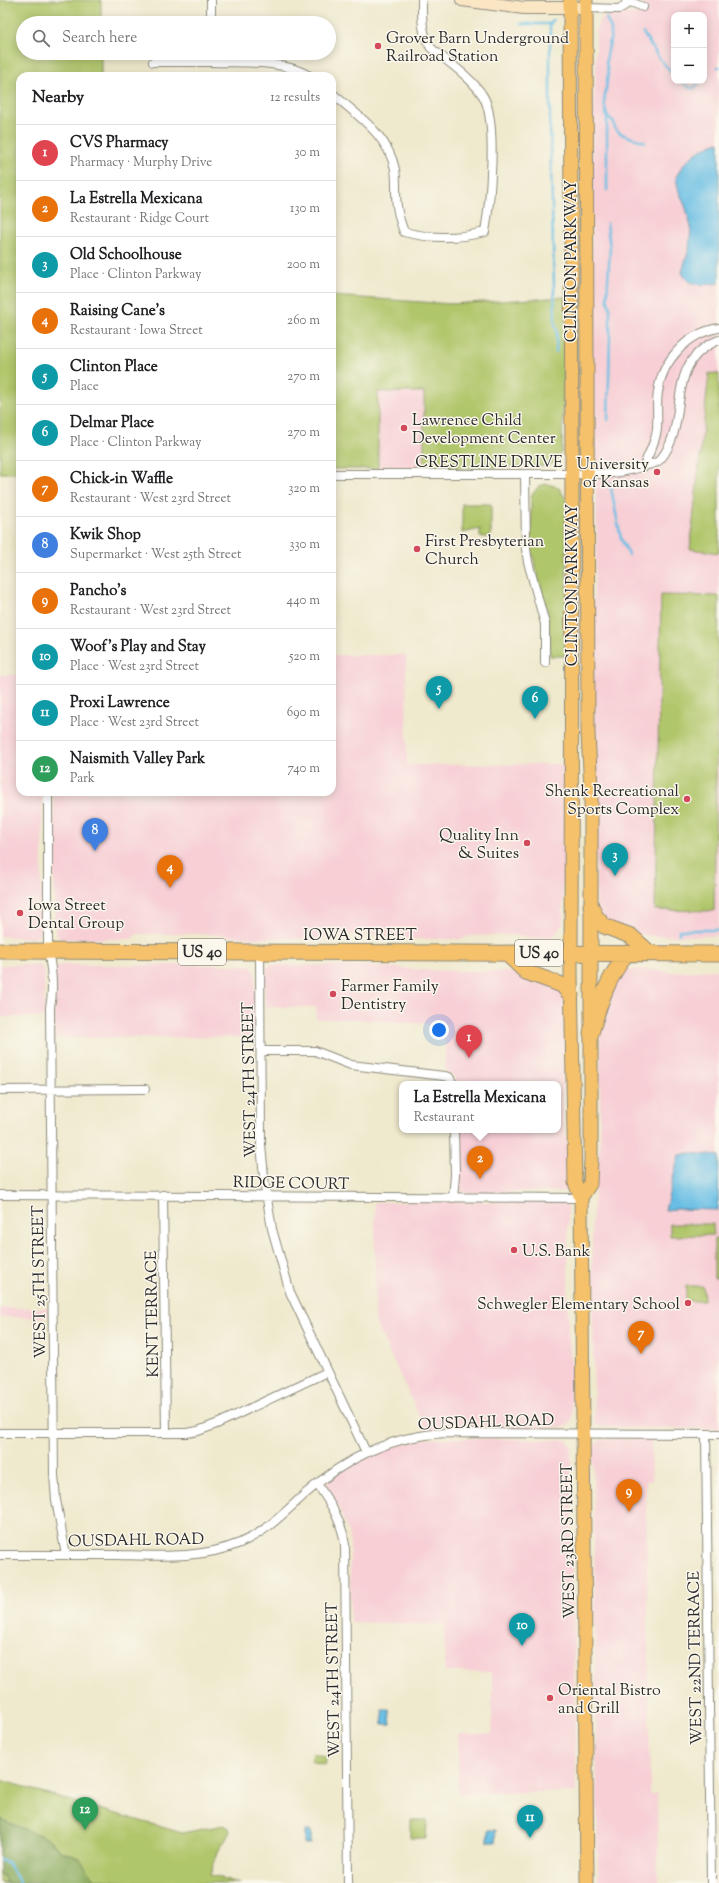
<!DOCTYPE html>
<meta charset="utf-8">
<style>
:root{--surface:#fff;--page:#f2f2f2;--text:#202124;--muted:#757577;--line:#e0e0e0;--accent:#111827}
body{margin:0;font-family:"Sorts Mill Goudy",serif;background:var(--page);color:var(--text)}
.controls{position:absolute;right:12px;top:12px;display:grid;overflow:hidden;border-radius:8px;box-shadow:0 2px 10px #0003}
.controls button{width:36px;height:36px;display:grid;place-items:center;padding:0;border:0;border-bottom:1px solid var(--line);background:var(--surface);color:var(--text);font:20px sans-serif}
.you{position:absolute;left:439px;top:1030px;width:14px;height:14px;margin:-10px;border:3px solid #fff;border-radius:50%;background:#1a73e8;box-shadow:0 0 0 6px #1a73e833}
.badge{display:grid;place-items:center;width:26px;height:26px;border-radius:50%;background:var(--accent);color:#fff;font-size:13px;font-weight:700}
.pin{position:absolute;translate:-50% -33px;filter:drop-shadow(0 1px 2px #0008)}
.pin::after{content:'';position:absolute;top:21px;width:14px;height:12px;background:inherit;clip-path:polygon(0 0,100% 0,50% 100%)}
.popup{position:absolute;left:399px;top:1081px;width:162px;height:52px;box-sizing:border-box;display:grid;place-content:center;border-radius:8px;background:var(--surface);filter:drop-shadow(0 1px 3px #0005);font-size:13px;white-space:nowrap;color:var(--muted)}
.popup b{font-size:15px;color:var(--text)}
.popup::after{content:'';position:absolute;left:50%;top:100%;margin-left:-8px;border:8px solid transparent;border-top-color:var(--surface)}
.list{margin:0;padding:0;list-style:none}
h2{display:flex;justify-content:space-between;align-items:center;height:52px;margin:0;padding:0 16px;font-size:17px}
h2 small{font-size:13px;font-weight:400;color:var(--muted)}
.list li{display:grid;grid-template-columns:26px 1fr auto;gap:12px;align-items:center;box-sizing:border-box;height:56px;padding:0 16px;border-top:1px solid var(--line)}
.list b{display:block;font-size:15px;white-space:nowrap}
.list p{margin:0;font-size:13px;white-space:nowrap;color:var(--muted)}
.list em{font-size:13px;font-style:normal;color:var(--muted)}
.icon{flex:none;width:22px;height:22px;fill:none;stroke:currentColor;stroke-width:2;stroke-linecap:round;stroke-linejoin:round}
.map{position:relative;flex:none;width:719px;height:1883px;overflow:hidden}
.search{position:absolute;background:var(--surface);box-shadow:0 2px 10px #0003;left:16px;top:16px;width:320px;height:44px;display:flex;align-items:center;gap:10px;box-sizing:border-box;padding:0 14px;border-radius:22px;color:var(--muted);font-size:15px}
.panel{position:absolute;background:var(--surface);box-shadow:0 2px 10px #0003;left:16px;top:72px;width:320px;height:724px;border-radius:12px}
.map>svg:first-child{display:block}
</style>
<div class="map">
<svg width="719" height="1883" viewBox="0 0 719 1883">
<rect width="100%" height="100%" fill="#fbf7ec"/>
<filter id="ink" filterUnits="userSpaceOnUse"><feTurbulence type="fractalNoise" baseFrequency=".025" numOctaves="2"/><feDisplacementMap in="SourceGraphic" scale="8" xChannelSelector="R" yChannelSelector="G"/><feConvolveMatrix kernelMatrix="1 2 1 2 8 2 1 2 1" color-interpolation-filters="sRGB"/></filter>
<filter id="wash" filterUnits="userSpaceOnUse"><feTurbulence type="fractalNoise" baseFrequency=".012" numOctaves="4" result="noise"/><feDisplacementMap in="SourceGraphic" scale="16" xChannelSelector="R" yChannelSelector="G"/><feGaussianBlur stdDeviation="0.9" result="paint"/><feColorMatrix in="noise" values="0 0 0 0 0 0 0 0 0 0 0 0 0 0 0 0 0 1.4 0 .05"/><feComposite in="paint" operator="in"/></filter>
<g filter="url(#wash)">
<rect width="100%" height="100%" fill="#efe9cd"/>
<path fill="#f7cfd5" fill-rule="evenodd" d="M644 0H719V936H654L633 934 619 930 597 913 593 742V613L597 536 596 496 592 448V133L596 71V32L599 21 607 15 645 13ZM674 15H704V81H674Z
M378 392H424V469H378Z
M332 655H406L407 765 567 764V865L563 886V923L555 935 547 938H531L516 935 469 936 463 939H407L376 935H330L322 939 249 938 209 934H137L131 939H61L57 935 55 929 53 792H332Z
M0 675H20V792H43L41 930 38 936 34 938 0 936Z
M0 965H38L43 968 44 973 45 1017H0Z
M63 965H250L255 972V1037L55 1038 54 972 57 966Z
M273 965 378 966 419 970 511 972 531 975 561 990 565 1000 566 1032 563 1064V1119L568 1145 570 1181 567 1191 465 1193 458 1189V1185L460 1178 459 1130H558V1084H458L454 1076 445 1071V1025L352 1019H316V1007H265L264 973 269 966Z
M642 969 673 972 719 970V1429L602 1427 596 1424 594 1418 592 1222 600 1141V1023L621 971Z
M375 1202H563L568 1205V1331L571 1360 572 1419 569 1425 562 1427 426 1430 375 1322Z
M0 1308H48V1317H0Z
M452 1438 563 1440H567L571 1445 576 1792 458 1793V1734H492V1672H445L444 1626 442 1625 350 1622V1544L348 1531 338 1506 327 1489V1482L353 1463 387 1448 426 1439Z
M651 1438 652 1481H646L650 1794H657L658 1883H598L593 1449 597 1442 602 1440Z"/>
<path fill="#b0c66b" stroke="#6e784b" d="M0 0H101V23H23V53H101V76H20V473H0Z
M332 296 451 304 566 297 562 451 554 463 545 466 424 469V392H378V469H332Z
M709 373 719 374V553L690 549Z
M547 484 558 487 566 499 567 656H550L548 614 531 550V496L539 486Z
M462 504H491V537H480V529L462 533Z
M661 595 719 596 714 911 655 910Z
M670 1224H713L714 1235 670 1236Z
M714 1239H719V1278H714Z
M686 1286H703L704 1301H686Z
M313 1753 327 1757 325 1765 311 1761Z
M0 1780 182 1833 224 1825 229 1828 230 1832 219 1849 210 1875 239 1883H0Z
M410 1820H427L426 1838H410Z"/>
<path fill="#8cab5f" stroke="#5c6b45" d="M0 1819 49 1839 60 1851 79 1858 95 1879 134 1883H1L6 1882 3 1875 0 1874Z"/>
<path fill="#67bee4" stroke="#497488" d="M719 142V283C705 285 688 288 682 272L689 249 691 227 686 208 678 189 676 177C685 159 700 148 719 142Z
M690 1153 719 1156 718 1210 676 1209 665 1210 679 1155Z
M382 1709H389L391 1724H383Z
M488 1830H496L495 1842H488Z
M305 1831H311V1844H305Z"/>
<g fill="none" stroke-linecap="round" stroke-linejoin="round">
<path stroke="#67bee4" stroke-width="2.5" d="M606 18 611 29V35L606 61 608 74 604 102 607 116V190
M553 20 550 24V125L555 325 557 330 556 352
M521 24H550
M643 33 659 58 674 75
M718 67H719
M704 78 708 75
M681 81 690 88H694L701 81
M606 115 614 122C612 135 635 138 645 142
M607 223 610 248 607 298 610 308V335L608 420
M610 483 621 539 629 555
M679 934V930H719
M0 1859 7 1862 20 1883"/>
</g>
</g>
<g filter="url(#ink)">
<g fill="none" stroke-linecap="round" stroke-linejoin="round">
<g stroke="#8d8a7c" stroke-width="10">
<path id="street" d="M211 0V23
M626 0 643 7
M586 8 619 9 629 3
M211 53V62C245 63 279 59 310 76
M153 62H211
M332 93C357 116 387 133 395 169 397 181 395 193 397 206 398 215 401 224 404 232 432 239 457 239 485 232 490 203 498 120 483 96 471 77 448 62 431 48 421 33 422 17 422 0
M644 466C648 454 656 442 657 429 658 416 656 404 658 392 662 361 687 333 719 328
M332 474H597C615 474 629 471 645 466 649 464 654 464 657 462 660 460 663 456 665 453 689 416 665 361 719 340
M525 475 526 549 528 562 545 624V663
M48 951C52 970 54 989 50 1007L54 1475 56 1500 66 1555
M260 952 261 1145 265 1187 272 1229 290 1292 366 1452
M48 953V792
M261 1051H315L351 1065 444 1076 449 1077 453 1084
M0 1090 145 1089
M0 1195 581 1198
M163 1195 166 1433
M453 1198 455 1175 454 1130
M0 1433H187L198 1431 219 1423 327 1372
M706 1434 711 1883
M317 1484C331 1504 342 1521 345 1545L348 1883
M0 1555C39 1555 79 1555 118 1555 160 1556 201 1559 240 1543 266 1532 284 1513 305 1494 346 1458 390 1436 446 1433L719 1434"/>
</g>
<g stroke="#8d8a7c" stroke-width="14">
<path id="secondary" d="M462 0 524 8H586"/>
</g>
<g stroke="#8d8a7c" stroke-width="15">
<path id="primary" d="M570 0 572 457 571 974 575 1183 581 1198 587 1883
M581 1198 590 1184 591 1158V788L588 734 586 0"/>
</g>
<g stroke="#8d8a7c" stroke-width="17">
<path id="highway" d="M591 906 596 917 604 926 631 936 650 953
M0 951 719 954
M506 953 526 972 562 985 571 995
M591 1033C601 1000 606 981 627 953"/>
</g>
<use href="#street" stroke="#fff" stroke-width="8"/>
<use href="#secondary" stroke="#fbe6c4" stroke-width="12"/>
<use href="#primary" stroke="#f5c16b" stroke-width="13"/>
<use href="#highway" stroke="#f5c16b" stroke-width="15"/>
</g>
</g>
<g fill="#d1495b" stroke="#fbf7ec" stroke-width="1.5">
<circle cx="378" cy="46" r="4"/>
<circle cx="404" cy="428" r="4"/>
<circle cx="657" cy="472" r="4"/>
<circle cx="417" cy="549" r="4"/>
<circle cx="687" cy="799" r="4"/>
<circle cx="527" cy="843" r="4"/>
<circle cx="20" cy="913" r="4"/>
<circle cx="333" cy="994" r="4"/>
<circle cx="514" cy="1250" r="4"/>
<circle cx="688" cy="1303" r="4"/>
<circle cx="550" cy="1698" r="4"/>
</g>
<g text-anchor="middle" stroke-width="3" stroke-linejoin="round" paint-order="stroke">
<g fill="#fbf7ec" stroke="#696865" stroke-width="1">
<rect x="178" y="939" width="48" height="26" rx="3"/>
<rect x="515" y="940" width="48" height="26" rx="3"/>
</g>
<g font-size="15" font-weight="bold" fill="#2b2b2b">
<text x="202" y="957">US 40</text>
<text x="539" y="958">US 40</text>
</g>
<g font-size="16" fill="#2b2b2b" stroke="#fbf7ec" text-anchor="start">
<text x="386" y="43">Grover Barn Underground<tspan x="386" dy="18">Railroad Station</tspan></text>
<text x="412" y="425">Lawrence Child<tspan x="412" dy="18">Development Center</tspan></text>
<text x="649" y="469" text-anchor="end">University<tspan x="649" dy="18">of Kansas</tspan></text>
<text x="425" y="546">First Presbyterian<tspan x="425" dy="18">Church</tspan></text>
<text x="679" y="796" text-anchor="end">Shenk Recreational<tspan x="679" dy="18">Sports Complex</tspan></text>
<text x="519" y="840" text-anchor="end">Quality Inn<tspan x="519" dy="18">&amp; Suites</tspan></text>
<text x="28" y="910">Iowa Street<tspan x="28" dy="18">Dental Group</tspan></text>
<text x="341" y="991">Farmer Family<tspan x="341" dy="18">Dentistry</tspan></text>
<text x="522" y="1256">U.S. Bank</text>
<text x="680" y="1309" text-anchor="end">Schwegler Elementary School</text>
<text x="558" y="1695">Oriental Bistro<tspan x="558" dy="18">and Grill</tspan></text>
</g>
<g font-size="16" fill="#2b2b2b" stroke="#fbf7ec">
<text transform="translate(570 261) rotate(-90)" y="6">CLINTON PARKWAY</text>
<text x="489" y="467">CRESTLINE DRIVE</text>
<text transform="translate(571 585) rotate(-90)" y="6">CLINTON PARKWAY</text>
<text x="360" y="940">IOWA STREET</text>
<text transform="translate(248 1080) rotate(-91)" y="6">WEST 24TH STREET</text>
<text transform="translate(291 1182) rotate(1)" y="6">RIDGE COURT</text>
<text transform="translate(38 1282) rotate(-91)" y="6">WEST 25TH STREET</text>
<text transform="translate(151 1314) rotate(-91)" y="6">KENT TERRACE</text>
<text transform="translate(486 1421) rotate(-2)" y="6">OUSDAHL ROAD</text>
<text transform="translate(136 1539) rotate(-1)" y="6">OUSDAHL ROAD</text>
<text transform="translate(567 1541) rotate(-91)" y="6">WEST 23RD STREET</text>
<text transform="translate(694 1658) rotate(-91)" y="6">WEST 22ND TERRACE</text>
<text transform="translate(332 1680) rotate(-91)" y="6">WEST 24TH STREET</text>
</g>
</g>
</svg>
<div class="controls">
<button>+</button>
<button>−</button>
</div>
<div class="you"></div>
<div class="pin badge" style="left:469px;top:1058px;background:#e0444e">1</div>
<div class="pin badge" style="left:480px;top:1179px;background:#e8710a">2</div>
<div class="popup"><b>La Estrella Mexicana</b>Restaurant</div>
<div class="pin badge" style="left:615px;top:876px;background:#0f9aa8">3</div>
<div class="pin badge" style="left:170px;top:888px;background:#e8710a">4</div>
<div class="pin badge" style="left:439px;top:709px;background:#0f9aa8">5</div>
<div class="pin badge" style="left:535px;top:719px;background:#0f9aa8">6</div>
<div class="pin badge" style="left:641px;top:1354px;background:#e8710a">7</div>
<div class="pin badge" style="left:95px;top:851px;background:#3f7fe0">8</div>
<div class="pin badge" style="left:629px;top:1512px;background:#e8710a">9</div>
<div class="pin badge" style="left:522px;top:1646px;background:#0f9aa8">10</div>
<div class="pin badge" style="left:530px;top:1838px;background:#0f9aa8">11</div>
<div class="pin badge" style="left:85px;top:1830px;background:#2e9e5b">12</div>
<div class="search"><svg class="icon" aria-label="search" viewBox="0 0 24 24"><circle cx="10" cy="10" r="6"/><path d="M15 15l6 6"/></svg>Search here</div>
<section class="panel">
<h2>Nearby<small>12 results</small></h2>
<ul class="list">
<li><span class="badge" style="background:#e0444e">1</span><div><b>CVS Pharmacy</b><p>Pharmacy · Murphy Drive</p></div><em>30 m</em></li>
<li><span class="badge" style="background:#e8710a">2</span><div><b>La Estrella Mexicana</b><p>Restaurant · Ridge Court</p></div><em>130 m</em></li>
<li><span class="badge" style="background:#0f9aa8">3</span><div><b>Old Schoolhouse</b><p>Place · Clinton Parkway</p></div><em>200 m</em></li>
<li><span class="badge" style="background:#e8710a">4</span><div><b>Raising Cane's</b><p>Restaurant · Iowa Street</p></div><em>260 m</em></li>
<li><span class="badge" style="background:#0f9aa8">5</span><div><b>Clinton Place</b><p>Place</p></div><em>270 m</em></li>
<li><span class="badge" style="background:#0f9aa8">6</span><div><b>Delmar Place</b><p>Place · Clinton Parkway</p></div><em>270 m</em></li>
<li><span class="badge" style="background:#e8710a">7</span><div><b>Chick-in Waffle</b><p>Restaurant · West 23rd Street</p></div><em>320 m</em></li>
<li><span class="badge" style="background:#3f7fe0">8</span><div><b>Kwik Shop</b><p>Supermarket · West 25th Street</p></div><em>330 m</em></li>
<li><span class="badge" style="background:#e8710a">9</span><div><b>Pancho's</b><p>Restaurant · West 23rd Street</p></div><em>440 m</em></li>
<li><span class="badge" style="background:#0f9aa8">10</span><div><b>Woof's Play and Stay</b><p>Place · West 23rd Street</p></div><em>520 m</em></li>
<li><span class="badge" style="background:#0f9aa8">11</span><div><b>Proxi Lawrence</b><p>Place · West 23rd Street</p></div><em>690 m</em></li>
<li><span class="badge" style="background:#2e9e5b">12</span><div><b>Naismith Valley Park</b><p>Park</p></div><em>740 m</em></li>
</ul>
</section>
</div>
